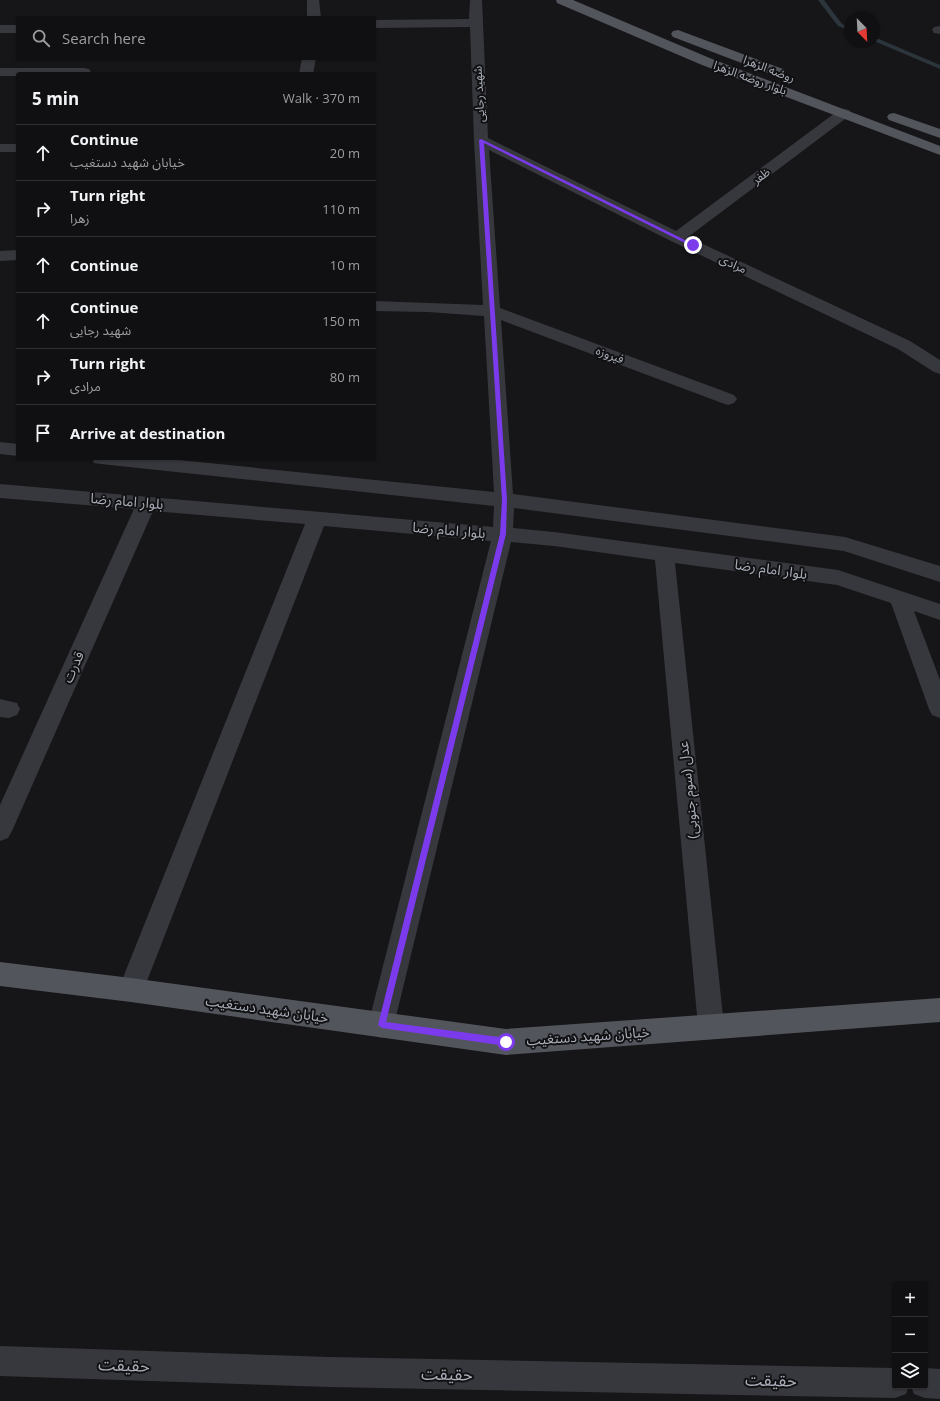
<!DOCTYPE html>
<meta charset="utf-8">
<style>
:root{--surface:#101012;--page:#1e1e20;--text:#f1f3f6;--muted:#9c9d9f;--line:#303032}
body{margin:0;font-family:"Open Sans","Noto Sans Arabic",sans-serif;background:var(--page);color:var(--text)}
.controls{position:absolute;right:12px;bottom:12px;display:grid;overflow:hidden;border-radius:4px;box-shadow:0 1px 3px #0004}
.controls button{width:36px;height:36px;display:grid;place-items:center;padding:0;border:0;border-bottom:1px solid var(--line);background:var(--surface);color:var(--text);font:20px sans-serif}
.compass{position:absolute;left:844px;top:12px;width:36px;height:36px;border-radius:50%;background:var(--surface);box-shadow:0 1px 3px #0004;rotate:156deg}
.stop{position:absolute;width:12px;height:12px;margin:-9px;border:3px solid #7c3aed;border-radius:50%;background:#fff}
.stop.end{background:#7c3aed;border-color:#fff;box-shadow:0 1px 4px #0008}
.list{margin:0;padding:0;list-style:none}
h2{display:flex;justify-content:space-between;align-items:center;height:52px;margin:0;padding:0 16px;font-size:17px}
h2 small{font-size:13px;font-weight:400;color:var(--muted)}
.list li{display:grid;grid-template-columns:26px 1fr auto;gap:12px;align-items:center;box-sizing:border-box;height:56px;padding:0 16px;border-top:1px solid var(--line)}
.list b{display:block;font-size:15px;white-space:nowrap}
.list p{margin:0;font-size:13px;white-space:nowrap;color:var(--muted)}
.list em{font-size:13px;font-style:normal;color:var(--muted)}
.icon{flex:none;width:22px;height:22px;fill:none;stroke:currentColor;stroke-width:2;stroke-linecap:round;stroke-linejoin:round}
.map{position:relative;flex:none;width:940px;height:1401px;overflow:hidden}
.search{position:absolute;background:var(--surface);box-shadow:0 1px 3px #0004;left:16px;top:16px;width:360px;height:44px;display:flex;align-items:center;gap:10px;box-sizing:border-box;padding:0 14px;border-radius:4px;color:var(--muted);font-size:15px}
.panel{position:absolute;background:var(--surface);box-shadow:0 1px 3px #0004;left:16px;top:72px;width:360px;height:388px;border-radius:4px}
.map>svg:first-child{display:block}
</style>
<div class="map">
<svg width="940" height="1401" viewBox="0 0 940 1401">
<rect width="100%" height="100%" fill="#161618"/>
<g fill="none" stroke-linecap="round" stroke-linejoin="round">
<path fill="#2c353c" fill-rule="evenodd" d="M818 0H824L842 24 850 27V31L838 26Z
M874 37 940 65V69L874 41Z"/>
<path fill="#37383d" fill-rule="evenodd" d="M307 0H319L321 18H307Z
M470 0H482L488 138 676 231 839 110 844 109 849 110 851 113 849 116 688 237 910 341 940 360V374L934 372 898 349 671 241 489 150 500 308 734 395 737 399 734 403 728 405 722 403 501 320 513 494 845 537 940 566V582L844 551 514 508 513 528 554 532 838 570 940 604V620L914 611 940 680V718L932 715 929 709 891 603 837 585 675 563 724 1026 720 1035 711 1039 702 1035 698 1026 655 560 554 546 511 542 394 1025 390 1034 381 1038 372 1034 368 1025 491 541 324 526 140 999 131 1002 122 999 118 990 305 524 153 511 12 831 8 838 0 841V805L134 509 0 498V484L493 527 494 506 101 464 94 463 92 458H159L494 492 484 316 428 312 374 311V301L483 305 474 140 470 27 374 28V20L469 19Z
M0 25H18V33H0Z
M940 26V34L934 33 932 30 934 27Z
M302 58H316L313 74H299Z
M0 68H84L89 69 91 72 90 74H18V76H0Z
M0 144H18V152H0Z
M18 250V260L0 261V251Z
M0 442 18 444V456L0 454Z
M0 699 17 703 20 709 17 715 9 718 0 717Z
M0 1346 329 1357 895 1368V1386H909L906 1394 895 1398 329 1387 0 1376Z
M925 1368 940 1369V1399L925 1398 914 1394 911 1386H925Z"/>
<path fill="#53555c" fill-rule="evenodd" d="M556 0H573L712 59 940 146V155L702 65 557 3Z
M678 30 783 69 785 72 783 75 778 76 773 75 673 37 671 34 673 31Z
M894 113 940 129V138L889 120 887 117 889 114Z
M0 962 131 978 506 1029 940 998V1022L506 1055 131 1002 0 986Z"/>
</g>
<path fill="#7c3aed" d="M481 139 695 245 691 246 484 143 507 500 506 534 386 1022 506 1038 510 1042 506 1046 382 1028 378 1025 500 534 502 500 479 140Z"/>
<g text-anchor="middle" stroke-width="4" stroke-linejoin="round" paint-order="stroke">
<g font-size="12" fill="#a8adb8" stroke="#111113">
<text transform="translate(769 69) rotate(21)" y="4">روضه الزهرا</text>
<text transform="translate(750 78) rotate(20)" y="4">بلوار روضه الزهرا</text>
<text transform="translate(479 94) rotate(-93)" y="4">شهید رجایی</text>
<text transform="translate(761 176) rotate(-37)" y="4">ظفر</text>
<text transform="translate(733 264) rotate(25)" y="4">مرادی</text>
<text transform="translate(610 355) rotate(20)" y="4">فیروزه</text>
</g>
<g font-size="14" fill="#a8adb8" stroke="#111113">
<text transform="translate(127 501) rotate(5)" y="5">بلوار امام رضا</text>
<text transform="translate(449 530) rotate(5)" y="5">بلوار امام رضا</text>
<text transform="translate(771 569) rotate(8)" y="5">بلوار امام رضا</text>
<text transform="translate(73 667) rotate(-66)" y="5">قدرت</text>
<text transform="translate(688 790) rotate(-96)" y="5">عدل (سوم جنوبی)</text>
<text transform="translate(267 1009) rotate(8)" y="5">خیابان شهید دستغیب</text>
<text transform="translate(588 1036) rotate(-4)" y="5">خیابان شهید دستغیب</text>
</g>
<g font-size="17" fill="#a8adb8" stroke="#111113">
<text transform="translate(124 1365) rotate(2)" y="6">حقیقت</text>
<text transform="translate(447 1374) rotate(1)" y="6">حقیقت</text>
<text transform="translate(771 1380) rotate(1)" y="6">حقیقت</text>
</g>
</g>
</svg>
<div class="controls">
<button>+</button>
<button>−</button>
<button><svg class="icon" aria-label="layers" viewBox="0 0 24 24"><path d="M12 4l9 5-9 5-9-5zM3 14l9 5 9-5"/></svg></button>
</div>
<svg class="compass" viewBox="-18 -18 36 36"><path d="M0-13l5 13h-10z" fill="#e53935"/><path d="M0 13l5-13h-10z" fill="#9c9d9f"/></svg>
<div class="stop" style="left:506px;top:1042px"></div>
<div class="stop end" style="left:693px;top:245px"></div>
<div class="search"><svg class="icon" aria-label="search" viewBox="0 0 24 24"><circle cx="10" cy="10" r="6"/><path d="M15 15l6 6"/></svg>Search here</div>
<section class="panel">
<h2>5 min<small>Walk · 370 m</small></h2>
<ul class="list">
<li><svg class="icon" aria-label="ahead" viewBox="0 0 24 24"><path d="M12 20V5M6 11l6-6 6 6"/></svg><div><b>Continue</b><p>خیابان شهید دستغیب</p></div><em>20 m</em></li>
<li><svg class="icon" aria-label="right" viewBox="0 0 24 24"><path d="M7 20v-9h11M14 6l5 5-5 5"/></svg><div><b>Turn right</b><p>زهرا</p></div><em>110 m</em></li>
<li><svg class="icon" aria-label="ahead" viewBox="0 0 24 24"><path d="M12 20V5M6 11l6-6 6 6"/></svg><div><b>Continue</b></div><em>10 m</em></li>
<li><svg class="icon" aria-label="ahead" viewBox="0 0 24 24"><path d="M12 20V5M6 11l6-6 6 6"/></svg><div><b>Continue</b><p>شهید رجایی</p></div><em>150 m</em></li>
<li><svg class="icon" aria-label="right" viewBox="0 0 24 24"><path d="M7 20v-9h11M14 6l5 5-5 5"/></svg><div><b>Turn right</b><p>مرادی</p></div><em>80 m</em></li>
<li><svg class="icon" aria-label="arrive" viewBox="0 0 24 24"><path d="M6 21V4h12l-3 4 3 4H6"/></svg><div><b>Arrive at destination</b></div></li>
</ul>
</section>
</div>
